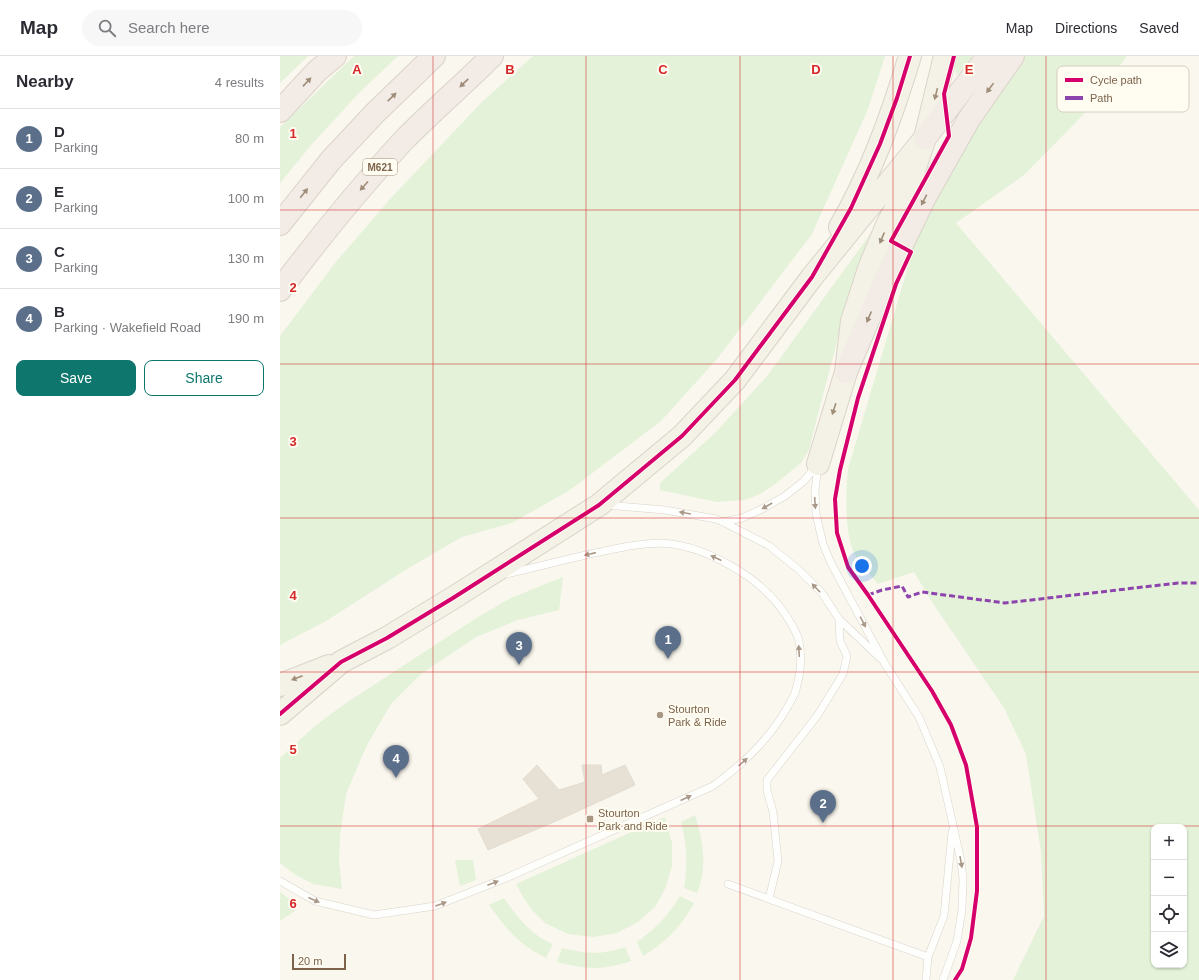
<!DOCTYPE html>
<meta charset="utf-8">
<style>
:root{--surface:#fff;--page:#f7f7f7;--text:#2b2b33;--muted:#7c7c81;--line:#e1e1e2;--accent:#0f766e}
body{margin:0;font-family:Arial,sans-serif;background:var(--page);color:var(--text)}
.controls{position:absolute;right:12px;bottom:12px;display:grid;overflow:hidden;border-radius:8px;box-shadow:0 1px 3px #0004}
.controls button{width:36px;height:36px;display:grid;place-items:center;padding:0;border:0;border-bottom:1px solid var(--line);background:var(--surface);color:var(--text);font:20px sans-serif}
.scale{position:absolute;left:12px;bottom:10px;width:54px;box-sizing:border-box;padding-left:4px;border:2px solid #7c634a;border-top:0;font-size:11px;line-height:14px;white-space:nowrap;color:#7c634a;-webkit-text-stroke:3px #fffcf2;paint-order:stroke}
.you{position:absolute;left:582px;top:510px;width:14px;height:14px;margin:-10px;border:3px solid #fff;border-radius:50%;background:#1a73e8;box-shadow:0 0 0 6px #1a73e833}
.badge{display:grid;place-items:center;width:26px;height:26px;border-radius:50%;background:var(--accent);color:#fff;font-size:13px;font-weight:700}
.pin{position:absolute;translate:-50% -33px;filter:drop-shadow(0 1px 2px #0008)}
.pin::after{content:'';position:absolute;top:21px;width:14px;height:12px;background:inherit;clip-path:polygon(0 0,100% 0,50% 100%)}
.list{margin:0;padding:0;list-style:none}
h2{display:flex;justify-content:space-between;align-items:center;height:52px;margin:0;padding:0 16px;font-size:17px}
h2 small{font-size:13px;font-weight:400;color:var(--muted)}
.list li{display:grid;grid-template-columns:26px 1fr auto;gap:12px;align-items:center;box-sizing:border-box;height:60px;padding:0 16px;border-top:1px solid var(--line)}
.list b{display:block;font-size:15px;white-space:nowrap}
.list p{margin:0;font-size:13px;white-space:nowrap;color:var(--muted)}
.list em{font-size:13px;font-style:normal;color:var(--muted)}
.actions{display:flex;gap:8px;padding:12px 16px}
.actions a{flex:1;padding:9px 0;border:1px solid var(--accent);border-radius:8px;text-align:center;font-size:14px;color:var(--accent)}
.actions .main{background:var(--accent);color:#fff}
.icon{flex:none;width:22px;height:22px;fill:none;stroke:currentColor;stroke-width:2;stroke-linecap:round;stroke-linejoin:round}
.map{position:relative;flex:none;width:919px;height:924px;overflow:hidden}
header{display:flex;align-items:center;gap:24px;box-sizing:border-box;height:56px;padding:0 20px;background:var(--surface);border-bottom:1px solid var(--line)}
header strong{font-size:19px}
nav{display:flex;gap:22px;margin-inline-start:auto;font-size:14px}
.search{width:280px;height:36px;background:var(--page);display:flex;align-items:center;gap:10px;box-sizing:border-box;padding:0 14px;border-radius:22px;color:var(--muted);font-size:15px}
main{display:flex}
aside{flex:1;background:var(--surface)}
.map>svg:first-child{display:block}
</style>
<header>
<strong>Map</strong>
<div class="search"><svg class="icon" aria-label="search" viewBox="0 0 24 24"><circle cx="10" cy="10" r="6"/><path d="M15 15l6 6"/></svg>Search here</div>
<nav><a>Map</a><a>Directions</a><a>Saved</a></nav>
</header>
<main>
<aside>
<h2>Nearby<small>4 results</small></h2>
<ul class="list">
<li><span class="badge" style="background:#5c6f8a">1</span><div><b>D</b><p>Parking</p></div><em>80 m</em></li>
<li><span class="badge" style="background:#5c6f8a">2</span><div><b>E</b><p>Parking</p></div><em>100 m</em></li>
<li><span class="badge" style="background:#5c6f8a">3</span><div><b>C</b><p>Parking</p></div><em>130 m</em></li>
<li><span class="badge" style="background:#5c6f8a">4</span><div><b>B</b><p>Parking · Wakefield Road</p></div><em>190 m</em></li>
</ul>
<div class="actions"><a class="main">Save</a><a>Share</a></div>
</aside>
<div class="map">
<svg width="919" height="924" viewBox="0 0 919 924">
<rect width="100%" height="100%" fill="#faf7ee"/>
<path fill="#e3f2d8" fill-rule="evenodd" d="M0 0H28L0 27Z
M74 0H118L80 36 32 88 0 127V71Z
M253 0H605L588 53 532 178 437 303 381 365 290 434 232 467 182 481 127 513 46 565 0 589V280L55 207 111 142 201 47Z
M674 0H693L677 19 672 4Z
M742 0H847L804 58 744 119 676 167 919 454V924H733L764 860 761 796 746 698 724 652 654 549 634 516 598 528C591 519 580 510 575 499 564 479 566 435 568 413L633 194 637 137ZM874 771H904V909H874Z
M599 166 563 263 538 358 529 394 521 407 494 429 480 438 465 444 437 446 380 434V427L436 376 488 319Z
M283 521 279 554 238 564 196 581 141 618 111 648 87 689 66 738 60 780 59 806 62 833 33 828 14 818 0 807V702L35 670 66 647 198 561 231 542Z
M415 759C423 785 428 811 417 837L404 832C408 809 407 788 401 766Z
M385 761 392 787V810L385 833 375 851 358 866 337 877 314 881 288 878 265 867 252 854 243 841 236 828Z
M175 804H193L196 824 180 830Z
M0 836 16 848 15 855 0 865Z
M400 840 414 847C402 870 385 887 363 900L357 886C375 873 388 860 400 840Z
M224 842C237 861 251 879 273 888L266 902C237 887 228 875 209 849Z
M345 891 351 905C322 915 305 913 277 906L282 892C306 898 322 899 345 891Z"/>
<path fill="#e7e0d5" stroke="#e3dcd0" d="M257 709 279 734 305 726 302 709H321L322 719 345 709 355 729 283 762 208 794 198 773 259 743 243 723Z"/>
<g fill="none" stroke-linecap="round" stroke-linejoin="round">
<g stroke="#d9d4cc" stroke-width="8">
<path id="lane" d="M538 410 535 435 536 458 543 488 551 507 605 608 639 661 660 711 681 805 683 823 682 854 677 885 663 924
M326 449 385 454 436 463 443 466 488 489 518 513 542 537 559 563 600 602
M443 466 462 462 482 453 505 440 524 425 537 409
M0 825 35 845 94 859 155 850 226 822 433 730C467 705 495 678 514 639 517 633 517 627 519 621 521 610 521 596 519 585 518 580 515 575 513 571 502 550 489 536 470 522 447 506 420 492 392 488 363 485 334 493 306 499 279 505 253 512 226 518
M448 828 648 901
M489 843 498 805 493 756 487 734V724L537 660 563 618 567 600 560 585 559 563
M646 924 648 901 664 860 672 776"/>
</g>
<g stroke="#dbd3ca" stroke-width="24">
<path id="primary" d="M560 171C591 118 612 59 630 0
M538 408 566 316 572 265 590 210 607 169 630 126 645 82 665 0
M0 629 49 610
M0 658 61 606 107 582 173 542 319 449 402 380 455 324 532 221 645 82"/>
</g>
<g stroke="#dbd3ca" stroke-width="24">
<path id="highway" d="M0 55 37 15 55 0
M645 82 708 0
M0 168 51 104 95 57 154 0
M0 234C38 183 79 133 122 86 151 56 183 29 212 0
M566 316 607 220 645 141 689 63 733 0"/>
</g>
<use href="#lane" stroke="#fefefc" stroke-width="7"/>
<use href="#primary" stroke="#f4f1e6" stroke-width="22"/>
<use href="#highway" stroke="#f2ebe6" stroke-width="22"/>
<path stroke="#8e44ad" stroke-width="3" stroke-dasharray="6 3" stroke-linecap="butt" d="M588 539 602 534 622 530 628 541 642 536 725 547 898 527H919"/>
<g stroke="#fffcf2" stroke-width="6">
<path id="cycleway" d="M674 0 664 38 669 80 611 185 631 196 616 228 578 342 560 414 555 443 557 477 568 511 588 539 652 635 671 669 686 709 697 771V835L691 882 682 913 675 924
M0 658 61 606 107 582 173 542 319 449 402 380 455 324 532 221 571 152 600 88 617 42 630 0"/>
</g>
<use href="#cycleway" stroke="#d6006c" stroke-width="4"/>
</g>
<defs><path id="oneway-solid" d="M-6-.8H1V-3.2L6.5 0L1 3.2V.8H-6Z"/></defs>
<g fill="#9f8c79">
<use href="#oneway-solid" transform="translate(27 26) rotate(-47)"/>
<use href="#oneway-solid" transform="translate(184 27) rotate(136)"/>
<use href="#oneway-solid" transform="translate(710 32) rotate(126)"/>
<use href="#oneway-solid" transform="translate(112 41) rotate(-44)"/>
<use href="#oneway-solid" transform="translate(84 130) rotate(132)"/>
<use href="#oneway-solid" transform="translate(24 137) rotate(-51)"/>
<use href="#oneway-solid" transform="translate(644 144) rotate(117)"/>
<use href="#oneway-solid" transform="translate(589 261) rotate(113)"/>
</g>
<g fill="#a08e79">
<use href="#oneway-solid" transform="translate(656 38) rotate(104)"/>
<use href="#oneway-solid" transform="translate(602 182) rotate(113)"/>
<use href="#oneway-solid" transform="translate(554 353) rotate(108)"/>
<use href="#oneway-solid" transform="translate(17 622) rotate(159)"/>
</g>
<g fill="#a98">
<use href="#oneway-solid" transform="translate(535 447) rotate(87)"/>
<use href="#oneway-solid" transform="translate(487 450) rotate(150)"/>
<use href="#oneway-solid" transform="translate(405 457) rotate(-170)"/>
<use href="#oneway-solid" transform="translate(310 498) rotate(167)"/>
<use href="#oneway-solid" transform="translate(436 502) rotate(-155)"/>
<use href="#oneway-solid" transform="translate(536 532) rotate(-134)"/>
<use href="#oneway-solid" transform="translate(583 566) rotate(62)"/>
<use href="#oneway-solid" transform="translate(519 595) rotate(-93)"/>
<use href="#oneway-solid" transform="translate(463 706) rotate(-42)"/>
<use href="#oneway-solid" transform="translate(406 742) rotate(-25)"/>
<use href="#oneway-solid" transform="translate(681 806) rotate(80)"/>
<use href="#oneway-solid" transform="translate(213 827) rotate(-21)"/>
<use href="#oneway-solid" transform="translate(34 844) rotate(24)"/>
<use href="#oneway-solid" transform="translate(161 848) rotate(-20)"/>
</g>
<path fill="none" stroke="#d62828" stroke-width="1" stroke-opacity="0.55" d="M153 0V924M306 0V924M460 0V924M613 0V924M766 0V924M0 154H919M0 308H919M0 462H919M0 616H919M0 770H919"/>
<g fill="#a89783" stroke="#fffcf2" stroke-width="1.5">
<circle cx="380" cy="659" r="4"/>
<rect x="306" y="759" width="8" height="8" rx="2"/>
</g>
<g text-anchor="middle" stroke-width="4" stroke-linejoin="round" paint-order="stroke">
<rect fill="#fffcf2" stroke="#a3917c" stroke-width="1" x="83" y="103" width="34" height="16" rx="3"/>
<g font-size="10" font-weight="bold" fill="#7c634a">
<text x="100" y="115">M621</text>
</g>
<g font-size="11" fill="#7c634a" stroke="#fffcf2" text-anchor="start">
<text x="388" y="657">Stourton<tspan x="388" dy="13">Park &amp; Ride</tspan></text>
<text x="318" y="761">Stourton<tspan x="318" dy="13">Park and Ride</tspan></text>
</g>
</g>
<rect x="777" y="10" width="132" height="46" rx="6" fill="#fffcf2" stroke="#d8cec0" stroke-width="1"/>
<rect x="785" y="22" width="18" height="4" fill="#d6006c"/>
<rect x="785" y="40" width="18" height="4" fill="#8e44ad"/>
<g font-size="11" fill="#7c634a">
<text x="810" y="28">Cycle path</text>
<text x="810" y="46">Path</text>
</g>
<g font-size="13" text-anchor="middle" font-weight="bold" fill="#d62828" stroke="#fffcf2" stroke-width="4" stroke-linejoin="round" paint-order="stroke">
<text x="77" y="18">A</text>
<text x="230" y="18">B</text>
<text x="383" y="18">C</text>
<text x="536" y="18">D</text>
<text x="689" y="18">E</text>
<text x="13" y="82">1</text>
<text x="13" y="236">2</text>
<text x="13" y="390">3</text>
<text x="13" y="544">4</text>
<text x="13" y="698">5</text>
<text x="13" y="852">6</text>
</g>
</svg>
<div class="controls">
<button>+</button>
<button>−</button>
<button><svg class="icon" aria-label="locate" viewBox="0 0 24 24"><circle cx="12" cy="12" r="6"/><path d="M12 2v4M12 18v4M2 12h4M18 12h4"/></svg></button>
<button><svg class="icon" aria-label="layers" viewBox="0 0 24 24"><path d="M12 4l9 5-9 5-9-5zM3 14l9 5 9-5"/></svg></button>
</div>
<div class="scale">20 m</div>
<div class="you"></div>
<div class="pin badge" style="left:388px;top:603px;background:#5c6f8a">1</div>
<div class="pin badge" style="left:543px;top:767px;background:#5c6f8a">2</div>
<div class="pin badge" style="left:239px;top:609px;background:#5c6f8a">3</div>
<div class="pin badge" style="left:116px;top:722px;background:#5c6f8a">4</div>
</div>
</main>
